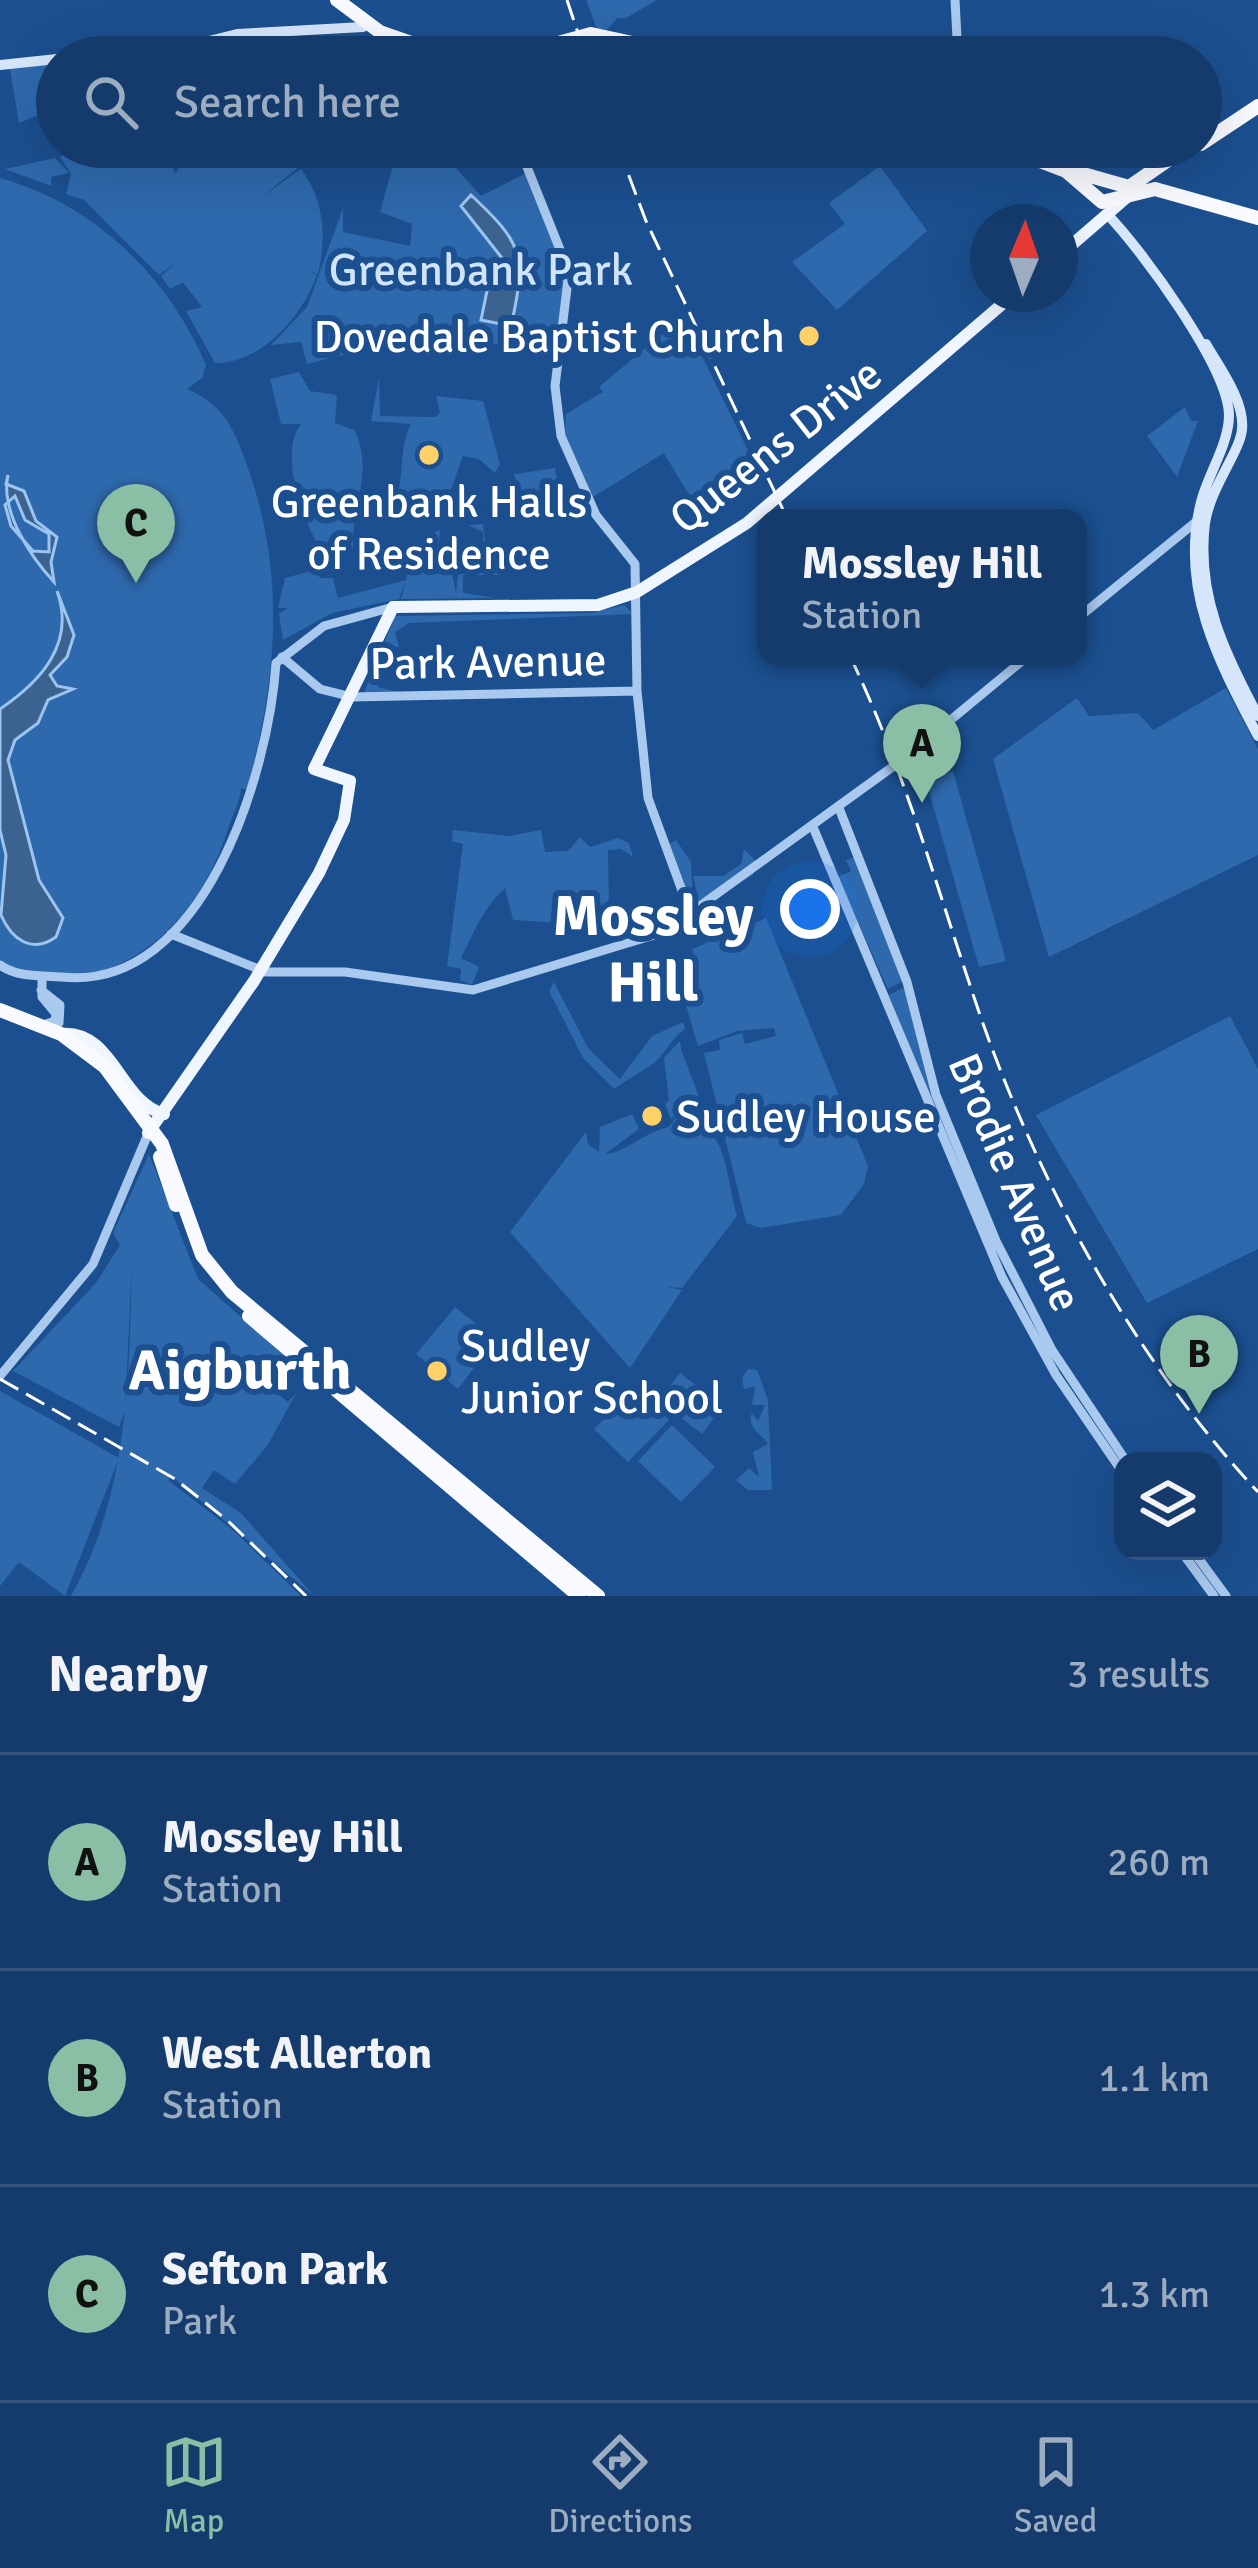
<!DOCTYPE html>
<style>
:root{--surface:#143b6b;--page:#214673;--text:#f1f3f6;--muted:#9dadc1;--line:#33557e;--accent:#8abfa5}
body{margin:0;font-family:Signika,sans-serif;background:var(--page);color:var(--text)}
.controls{position:absolute;right:36px;bottom:36px;display:grid;overflow:hidden;border-radius:24px;box-shadow:0 12px 48px #0002}
.controls button{width:108px;height:108px;display:grid;place-items:center;padding:0;border:0;border-bottom:3px solid var(--line);background:var(--surface);color:var(--text);font:60px sans-serif}
.compass{position:absolute;left:970px;top:204px;width:108px;height:108px;border-radius:50%;background:var(--surface);box-shadow:0 12px 48px #0002;rotate:2deg}
.you{position:absolute;left:810px;top:909px;width:42px;height:42px;margin:-30px;border:9px solid #fff;border-radius:50%;background:#1a73e8;box-shadow:0 0 0 18px #1a73e833}
.badge{display:grid;place-items:center;width:78px;height:78px;border-radius:50%;background:var(--accent);color:#111;font-size:39px;font-weight:700}
.pin{position:absolute;translate:-50% -99px;filter:drop-shadow(0 3px 6px #0008)}
.pin::after{content:'';position:absolute;top:63px;width:42px;height:36px;background:inherit;clip-path:polygon(0 0,100% 0,50% 100%)}
.popup{position:absolute;left:757px;top:509px;width:330px;height:156px;box-sizing:border-box;display:grid;place-content:center;border-radius:24px;background:var(--surface);filter:drop-shadow(0 3px 9px #0005);font-size:39px;white-space:nowrap;color:var(--muted)}
.popup b{font-size:45px;color:var(--text)}
.popup::after{content:'';position:absolute;left:50%;top:100%;margin-left:-24px;border:24px solid transparent;border-top-color:var(--surface)}
.list{margin:0;padding:0;list-style:none}
h2{display:flex;justify-content:space-between;align-items:center;height:156px;margin:0;padding:0 48px;font-size:51px}
h2 small{font-size:39px;font-weight:400;color:var(--muted)}
.list li{display:grid;grid-template-columns:78px 1fr auto;gap:36px;align-items:center;box-sizing:border-box;height:216px;padding:0 48px;border-top:3px solid var(--line)}
.list b{display:block;font-size:45px;white-space:nowrap}
.list p{margin:0;font-size:39px;white-space:nowrap;color:var(--muted)}
.list em{font-size:39px;font-style:normal;color:var(--muted)}
.icon{flex:none;width:66px;height:66px;fill:none;stroke:currentColor;stroke-width:2;stroke-linecap:round;stroke-linejoin:round}
.map{position:relative;flex:none;width:1258px;height:1596px;overflow:hidden}
.search{position:absolute;background:var(--surface);box-shadow:0 12px 48px #0002;left:36px;right:36px;top:36px;height:132px;display:flex;align-items:center;gap:30px;box-sizing:border-box;padding:0 42px;border-radius:66px;color:var(--muted);font-size:45px}
.sheet{height:804px;background:var(--surface)}
nav{display:flex;justify-content:space-around;align-items:center;box-sizing:border-box;height:168px;border-top:3px solid var(--line);background:var(--surface);font-size:33px;color:var(--muted)}
nav a{display:grid;justify-items:center;gap:6px}
nav .on{color:var(--accent)}
.map>svg:first-child{display:block}
</style>
<div class="map">
<svg width="1258" height="1596" viewBox="0 0 1258 1596">
<rect width="100%" height="100%" fill="#1b4f8f"/>
<path fill="#2e69ad" d="M586 0H657L626 18H617L607 30 597 29Z
M57 63V107L19 123 10 69Z
M86 147 171 148 168 162 176 173 181 162 207 152 206 147H279L299 167 260 198 301 169C324 200 327 236 318 274L308 271 317 275C302 316 263 363 215 363L186 311 202 307 183 282 170 289 161 276 177 262 159 275 84 200 66 194 71 174 60 157Z
M398 147H437L481 196 530 171 569 272 559 353 481 342H393L307 364 301 342 271 345 307 307 343 208V232L410 246 412 224 380 212Z
M55 158 69 173 51 177V186L5 169Z
M880 166 927 231 837 310 792 262 845 224 829 203Z
M0 178C94 204 168 276 206 365L202 378 187 389C228 407 236 434 250 474 287 584 275 685 247 790L241 788C240 803 232 816 227 832 197 927 108 1011 0 962Z
M683 317 755 465 728 474 726 485 694 503 664 453 593 497 565 435 566 414 603 392 599 387Z
M299 372 310 391 337 395 335 423 354 430C375 470 351 505 353 549L322 551C303 523 278 453 301 424H281L270 379Z
M379 378 380 416 435 417 440 413 436 396 483 401 500 464 495 473 479 459 463 456 443 512 406 519 395 504C405 476 398 449 411 424L371 421Z
M1185 407 1191 421H1198L1177 477 1147 436Z
M513 465 515 474 555 468 560 497 525 503 520 508Z
M483 524 487 558H500V575H463V593L496 598 401 599 411 561 428 547 426 536 440 530 438 555 426 574H452L456 594 458 575 476 570 484 555 483 532 468 525Z
M315 570 320 578H333L338 598 406 580 399 599 332 613 283 640 279 614 288 608H278L285 578Z
M624 605 634 614 409 623 395 632 399 647H388L375 680 378 687 403 693H364L395 616 591 613Z
M1226 688 1258 749V855L1049 957 993 759 1077 698 1089 716 1138 713 1153 730Z
M953 771 1006 961 979 967 926 781Z
M453 830 509 836 541 830 545 852 568 851 580 837 590 847 618 838 629 843 633 857 621 849 608 850 609 911 564 910 563 923 513 920 505 888C481 911 475 931 461 958L479 967 472 985 460 980 461 969 447 966 463 844 452 841Z
M676 840 691 862 693 902 698 897 693 876H723L741 864 744 849 755 860 753 875 693 909 666 846Z
M855 857 903 981 888 989 838 877 851 871 846 860Z
M704 915 727 939 732 924 740 930 766 918 868 1166 864 1184 841 1215 761 1228 746 1223 704 1053 720 1050 719 1040 742 1033 745 1044 776 1036 774 1028 737 1031 698 1046 674 965 682 958 692 960 693 949 710 941Z
M554 982 588 1048 620 1079 652 1036 683 1022 685 1029C671 1038 663 1058 650 1066 637 1074 627 1080 614 1089L583 1058 549 991Z
M905 987 934 1098 932 1102 889 995Z
M1230 1016 1258 1069V1249L1147 1303 1036 1115Z
M680 1041 681 1049 709 1123 677 1114 671 1119 665 1104 669 1100 664 1058Z
M632 1114 639 1129 605 1154C624 1154 646 1131 669 1127L677 1116C730 1125 724 1171 737 1216L682 1288 666 1287 682 1290 630 1368 510 1232 586 1132 588 1144 599 1152 600 1127Z
M149 1154 198 1279 293 1363 271 1389 288 1402 297 1392 267 1446 235 1484 214 1470 202 1488 241 1513 314 1596 169 1474V1481L234 1531 301 1596H71C129 1493 129 1377 132 1262L125 1410 119 1427 13 1371 96 1283 120 1245 113 1233Z
M455 1307 496 1339 458 1389 416 1354Z
M748 1369 757 1370 768 1400 772 1490H748L736 1480 749 1468 759 1477 753 1452 768 1444C761 1434 746 1426 752 1413L758 1421 765 1405H752L755 1386 744 1389 742 1378Z
M680 1373 723 1406 702 1434 666 1406 656 1405 669 1420 628 1462 594 1429 636 1387 660 1398Z
M0 1391 119 1458 65 1596 19 1562 0 1586Z
M672 1425 715 1467 681 1502 638 1461Z"/>
<path fill="#3c6290" stroke="#9cc4f0" stroke-width="3" fill-rule="evenodd" d="M471 195C523 244 527 255 511 326L481 320 488 286 502 258 461 206Z
M8 475 6 484 24 491 36 521 57 537 51 562 54 582C31 557 0 512 8 475ZM15 496 25 520 49 534V552L33 551 11 526 5 505Z
M57 591 74 635 67 657 50 675 57 686 73 689 48 700 38 723 15 740 8 760 39 880 63 918 56 937C32 954 12 940 1 915L6 855 0 830V709C40 682 76 644 57 591Z"/>
<g fill="none" stroke-linecap="round" stroke-linejoin="round">
<path stroke="#a9c9ee" stroke-width="9" d="M955 0 958 57
M519 147 569 272 555 386 561 436 596 515 635 564 637 691 648 798 691 915
M1078 618 1197 521
M282 657 320 689 352 697 637 691
M912 752 1028 656
M839 808 907 982 936 1095 996 1241 1052 1350 1126 1461
M813 827 1002 1277 1056 1375 1123 1473
M171 934 266 972H345L473 990 664 932 891 768
M0 965C18 978 41 975 62 977 204 992 269 771 276 663L324 626 393 607
M42 976V997L56 1014 55 1021 43 1025
M41 990 60 1005 59 1023
M0 1376 93 1264 148 1134
M1181 1551 1214 1596
M1193 1551 1226 1596"/>
<path stroke="#d6e6fa" stroke-width="10" d="M74 57 173 50 237 34 363 27
M0 65 57 59
M1107 214C1141 249 1228 367 1229 415 1229 444 1208 474 1201 502 1179 589 1219 662 1258 736
M1206 344C1219 367 1245 401 1242 429 1241 450 1210 488 1205 523 1196 595 1225 654 1258 716"/>
<path stroke="#f0f6ff" stroke-width="12" d="M1060 255 1127 197
M61 1034C113 1029 120 1103 164 1114
M148 1133 254 981 319 873 344 820 350 781 314 769 393 607 598 605 637 592 747 523 1014 294"/>
<path stroke="#f8faff" stroke-width="14" d="M337 0 380 32 452 57
M507 57 591 34 697 57
M1201 144 1258 106
M1004 147 1066 171 1102 202 1155 189 1258 218
M1076 172 1129 187 1187 147
M0 1010 61 1034 105 1067 162 1144 202 1255 232 1292 598 1596
M160 1157 176 1205
M249 1316 579 1596"/>
<path stroke="#fff" stroke-width="3" stroke-dasharray="21 9" stroke-linecap="butt" d="M567 0 586 57
M618 147 646 221 787 518
M850 656C905 771 939 895 980 1015 1039 1185 1135 1360 1258 1492
M0 1379 175 1479 227 1520 306 1596"/>
<path stroke="#a9c9ee" stroke-width="9" d="M891 768 912 752"/>
</g>
<g fill="#ffd166" stroke="#1b4f8f" stroke-width="4.5">
<circle cx="809" cy="336" r="12"/>
<circle cx="429" cy="455" r="12"/>
<circle cx="652" cy="1116" r="12"/>
<circle cx="437" cy="1371" r="12"/>
</g>
<g text-anchor="middle" stroke-width="12" stroke-linejoin="round" paint-order="stroke">
<g font-size="45" fill="#cfe3fa" stroke="#1b4f8f">
<text x="481" y="285">Greenbank Park</text>
</g>
<g font-size="45" fill="#fff" stroke="#1b4f8f" text-anchor="start">
<text x="785" y="352" text-anchor="end">Dovedale Baptist Church</text>
<text x="429" y="517" text-anchor="middle">Greenbank Halls<tspan x="429" dy="52">of Residence</tspan></text>
<text x="676" y="1132">Sudley House</text>
<text x="461" y="1361">Sudley<tspan x="461" dy="52">Junior School</tspan></text>
</g>
<g font-size="45" fill="#fff" stroke="#1b4f8f">
<text transform="translate(775 445) rotate(-38)" y="16">Queens Drive</text>
<text transform="translate(488 661) rotate(-1)" y="16">Park Avenue</text>
<text transform="translate(1016 1182) rotate(67)" y="16">Brodie Avenue</text>
</g>
<g font-size="57" font-weight="bold" fill="#fff" stroke="#1b4f8f">
<text x="653" y="935">Mossley<tspan x="653" dy="66">Hill</tspan></text>
<text x="240" y="1389">Aigburth</text>
</g>
</g>
</svg>
<div class="controls">
<button><svg class="icon" aria-label="layers" viewBox="0 0 24 24"><path d="M12 4l9 5-9 5-9-5zM3 14l9 5 9-5"/></svg></button>
</div>
<svg class="compass" viewBox="-18 -18 36 36"><path d="M0-13l5 13h-10z" fill="#e53935"/><path d="M0 13l5-13h-10z" fill="#9dadc1"/></svg>
<div class="you"></div>
<div class="pin badge" style="left:922px;top:803px">A</div>
<div class="popup"><b>Mossley Hill</b>Station</div>
<div class="pin badge" style="left:1199px;top:1414px">B</div>
<div class="pin badge" style="left:136px;top:583px">C</div>
<div class="search"><svg class="icon" aria-label="search" viewBox="0 0 24 24"><circle cx="10" cy="10" r="6"/><path d="M15 15l6 6"/></svg>Search here</div>
</div>
<section class="sheet">
<h2>Nearby<small>3 results</small></h2>
<ul class="list">
<li><span class="badge">A</span><div><b>Mossley Hill</b><p>Station</p></div><em>260 m</em></li>
<li><span class="badge">B</span><div><b>West Allerton</b><p>Station</p></div><em>1.1 km</em></li>
<li><span class="badge">C</span><div><b>Sefton Park</b><p>Park</p></div><em>1.3 km</em></li>
</ul>
</section>
<nav>
<a class="on"><svg class="icon" aria-label="map" viewBox="0 0 24 24"><path d="M3 6l6-2 6 2 6-2v14l-6 2-6-2-6 2zM9 4v14M15 6v14"/></svg>Map</a>
<a><svg class="icon" aria-label="directions" viewBox="0 0 24 24"><path d="M12 3l9 9-9 9-9-9zM9 14v-3h6M13 9l2 2-2 2"/></svg>Directions</a>
<a><svg class="icon" aria-label="saved" viewBox="0 0 24 24"><path d="M7 4h10v16l-5-4-5 4z"/></svg>Saved</a>
</nav>
